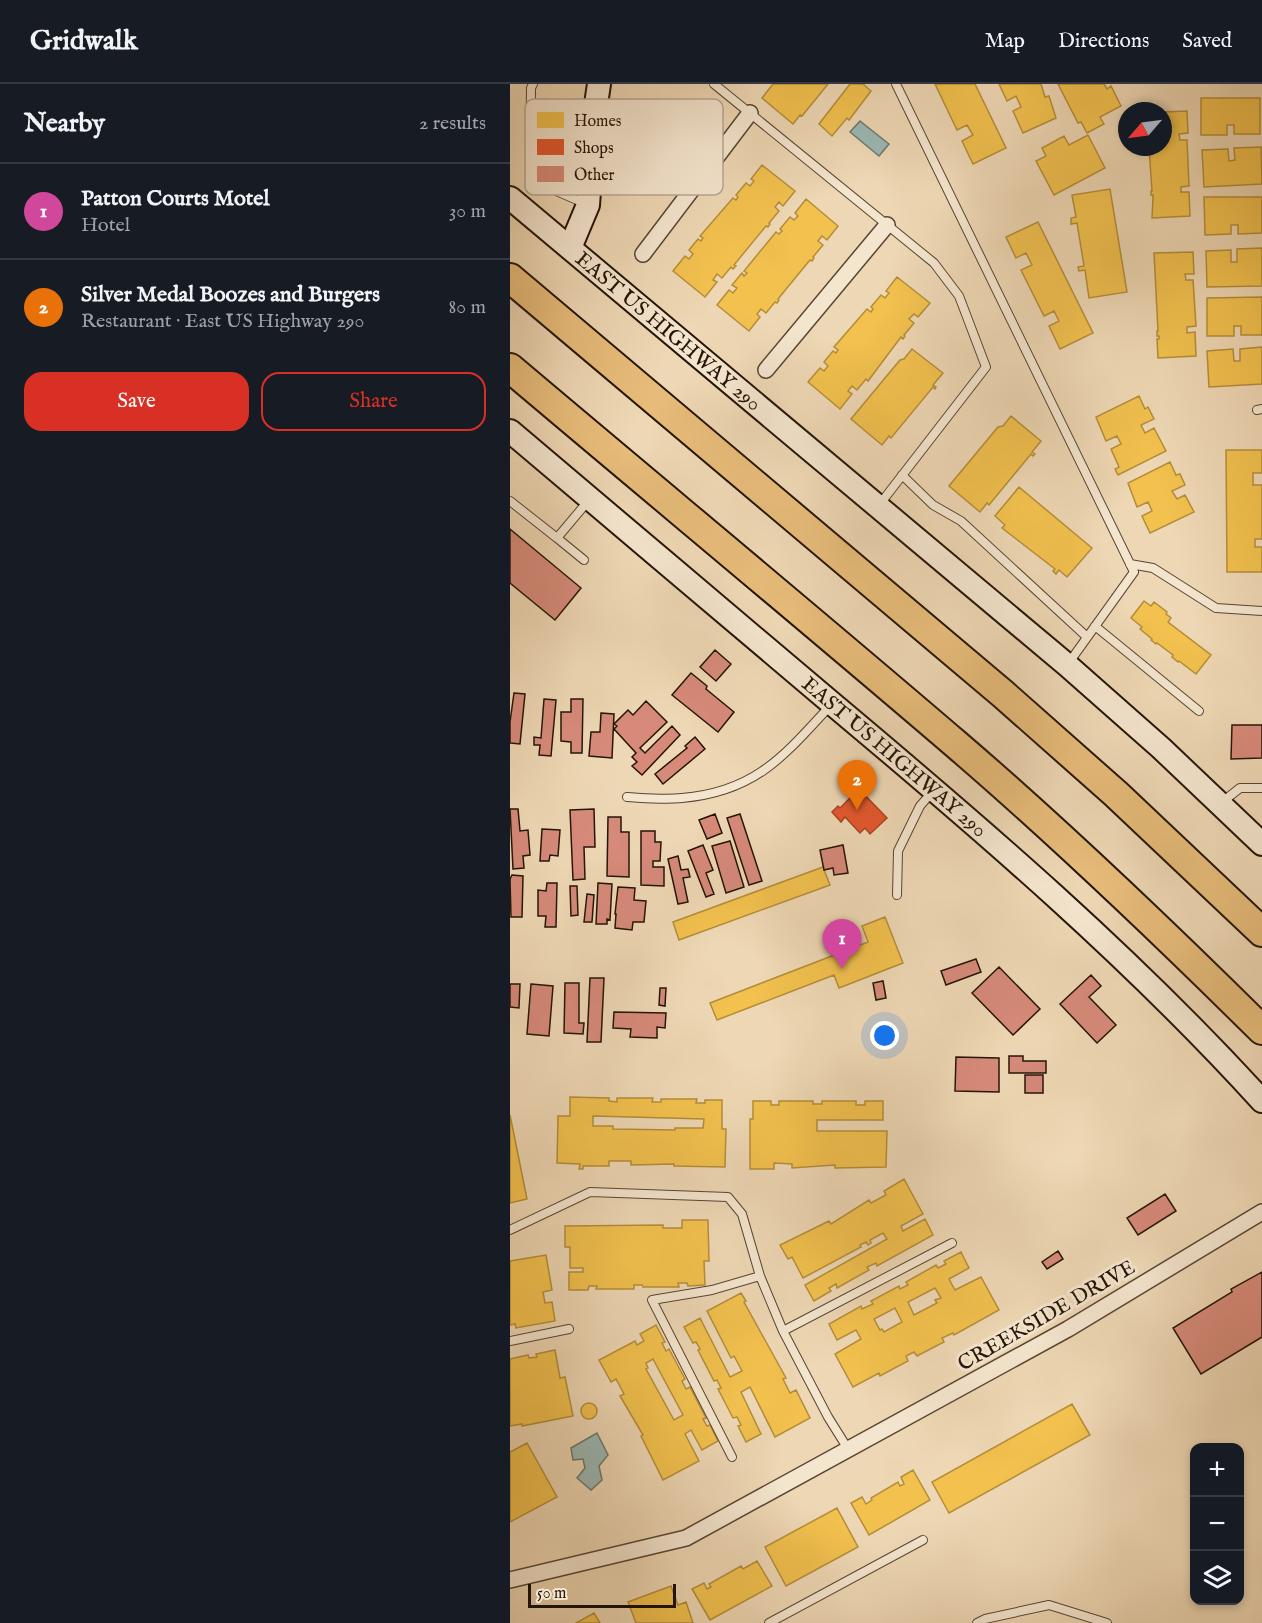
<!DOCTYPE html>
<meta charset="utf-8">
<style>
:root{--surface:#171b24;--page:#242831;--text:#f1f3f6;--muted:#9ea1a6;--line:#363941;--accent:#d93025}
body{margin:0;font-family:"IM FELL English",serif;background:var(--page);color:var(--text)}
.controls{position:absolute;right:18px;bottom:18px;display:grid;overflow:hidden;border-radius:12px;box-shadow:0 3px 9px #0003}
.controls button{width:54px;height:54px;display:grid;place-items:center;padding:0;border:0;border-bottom:2px solid var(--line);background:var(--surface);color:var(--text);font:30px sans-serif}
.compass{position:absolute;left:608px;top:18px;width:54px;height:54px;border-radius:50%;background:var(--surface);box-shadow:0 3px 9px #0003;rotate:242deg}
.scale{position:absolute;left:18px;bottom:15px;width:148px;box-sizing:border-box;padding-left:6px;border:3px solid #251507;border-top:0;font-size:16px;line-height:21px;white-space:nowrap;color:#251507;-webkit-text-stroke:4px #f4e5ce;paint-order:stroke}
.you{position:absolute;left:375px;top:952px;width:21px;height:21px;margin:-15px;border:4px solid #fff;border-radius:50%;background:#1a73e8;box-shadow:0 0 0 9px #1a73e833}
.badge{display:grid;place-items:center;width:39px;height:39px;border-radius:50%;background:var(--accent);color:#fff;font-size:20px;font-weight:700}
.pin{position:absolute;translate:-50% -50px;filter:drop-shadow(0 2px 3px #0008)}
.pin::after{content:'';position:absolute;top:32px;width:21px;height:18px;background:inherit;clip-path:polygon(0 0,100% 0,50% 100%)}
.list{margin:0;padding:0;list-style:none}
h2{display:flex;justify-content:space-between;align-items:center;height:78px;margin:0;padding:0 24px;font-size:26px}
h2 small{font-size:20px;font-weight:400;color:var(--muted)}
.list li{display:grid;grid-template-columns:39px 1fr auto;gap:18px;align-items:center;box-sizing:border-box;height:96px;padding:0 24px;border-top:2px solid var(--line)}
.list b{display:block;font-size:22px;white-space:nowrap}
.list p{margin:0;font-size:20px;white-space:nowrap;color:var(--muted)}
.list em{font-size:20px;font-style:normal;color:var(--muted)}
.actions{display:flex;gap:12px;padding:18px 24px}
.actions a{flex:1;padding:14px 0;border:2px solid var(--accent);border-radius:18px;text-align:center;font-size:21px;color:var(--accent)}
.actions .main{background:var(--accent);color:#fff}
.icon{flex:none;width:33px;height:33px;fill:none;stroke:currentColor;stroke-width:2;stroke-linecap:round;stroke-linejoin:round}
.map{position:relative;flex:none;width:752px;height:1539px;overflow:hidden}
header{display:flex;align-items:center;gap:36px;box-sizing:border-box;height:84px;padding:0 30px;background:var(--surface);border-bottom:2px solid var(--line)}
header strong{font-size:28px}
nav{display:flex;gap:33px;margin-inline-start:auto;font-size:21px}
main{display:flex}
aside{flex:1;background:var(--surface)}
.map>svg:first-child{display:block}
</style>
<header>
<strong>Gridwalk</strong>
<nav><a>Map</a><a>Directions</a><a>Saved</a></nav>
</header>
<main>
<aside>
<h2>Nearby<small>2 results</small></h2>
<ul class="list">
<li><span class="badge" style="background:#d1479c">1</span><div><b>Patton Courts Motel</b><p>Hotel</p></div><em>30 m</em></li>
<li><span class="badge" style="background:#e8710a">2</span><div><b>Silver Medal Boozes and Burgers</b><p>Restaurant · East US Highway 290</p></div><em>80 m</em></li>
</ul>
<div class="actions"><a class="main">Save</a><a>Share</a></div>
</aside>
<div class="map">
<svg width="752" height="1539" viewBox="0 0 752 1539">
<rect width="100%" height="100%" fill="#eed7b4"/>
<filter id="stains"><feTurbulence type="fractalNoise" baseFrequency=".00333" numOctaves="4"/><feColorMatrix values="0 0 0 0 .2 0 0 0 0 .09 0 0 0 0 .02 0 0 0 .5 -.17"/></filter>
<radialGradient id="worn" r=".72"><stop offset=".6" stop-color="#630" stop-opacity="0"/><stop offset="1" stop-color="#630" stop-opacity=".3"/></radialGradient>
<path fill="#9bb8b5" stroke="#6c776f" stroke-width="1.5" d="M350 37 379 60 369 72 340 48Z
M87 1349 98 1371 89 1382 92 1396 81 1406 67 1394 75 1384 73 1375 63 1376 61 1364Z"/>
<path fill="#f2c14e" stroke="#b48d39" stroke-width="1.5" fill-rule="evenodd" d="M263 0H318L292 32 290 31 283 40 252 14Z
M340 0H353L361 7 339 36 337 34 322 52 309 40Z
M425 0H465L496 64 463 80 452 57 463 51 457 41 447 46Z
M489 0H531L535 13 539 12 546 34 513 49 503 27 511 23 506 12 497 17Z
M548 0H594L597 5 601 2 611 22 590 33 594 40 577 49 571 38 568 39Z
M691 14H750V50H724V41H717V51H691Z
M677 27 678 49 669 50 670 56H677L679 102 671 103V108H679L680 132 642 134 643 114V111H641V107H642L639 63H653V28Z
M578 51 595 84 544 111 526 77 536 72 532 64 554 52 559 61Z
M751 63 752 100 694 103 692 66 718 65 719 77 725 76 724 64Z
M252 81 285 107 273 122 269 118 265 123 269 127 259 139 260 140 258 143 256 142 224 181 226 182 223 185 221 183 212 194 207 190 203 196 207 198 195 213 163 187 175 172 179 175 183 170 179 166 188 155 191 157 193 154 190 152 223 114 226 116 228 113 226 111 236 99 240 102 244 97 241 95Z
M600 105 617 208 579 214 575 186 569 187 568 183 574 182 567 139 561 140V134L566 133 562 111Z
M694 113H752V149L728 150V141H721V150L695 151Z
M296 115 328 142 317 156 312 152 308 157 313 161 303 173 304 174 302 177 300 176 268 215 269 216 267 219 265 218 256 229 251 225 247 230 250 233 239 247 207 221 219 206 223 209 227 204 222 201 232 189 234 192 237 189 234 187 266 148 269 150 272 147 270 145 280 133 284 136 288 132 285 129Z
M528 138 583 249 550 265 539 242 549 237 544 227 534 232 511 186 522 181 516 169 506 174 496 153Z
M752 164V202L697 203 696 167 721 166V178H727V165Z
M683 168 684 190H675L676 196H683L686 242 677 243V249L685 248 686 272 648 274 647 255H649V252H647V247H648L644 169Z
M387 193 420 219 408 233 404 230 399 235 404 239 394 251 395 252 393 255 391 253 358 297 356 295 347 306 342 302 338 307 342 310 330 325 298 298 310 284 314 287 318 282 314 278 323 267 326 269 328 266 324 263 357 225 361 228 363 225 361 223 371 211 375 214 379 209 376 207Z
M752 213V251H731V242H724V252H697V214Z
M752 263V300L699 303 697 267 723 265 724 277H730V265Z
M402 265 433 289 423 301 426 303 425 305 423 303 381 354 379 352 372 361 341 335 390 276 394 275Z
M629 312 635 325 638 323 644 335 631 341 635 349 644 344 656 367 608 391 605 385 609 383 601 365 611 360 607 352 596 357 586 333Z
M501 332 531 357 522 368 525 370 523 372 521 370 479 421 477 419 470 428 439 402 488 343 493 342Z
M716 366H752V389H743V401H752V455H745V463H752V488H717Z
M660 378 666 391 670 390 675 401 662 407 667 415 675 411 684 428 640 449 632 432 642 427 638 418 627 423 618 399Z
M509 403 582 464 557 493 549 486 546 490 543 487 545 485 492 444 495 441 485 432Z
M634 517 641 522 644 518 657 528 656 530 661 534 658 538 701 571 686 590 669 577 668 578 662 573 663 571 647 559 646 560 641 556 642 555 630 545 632 543 621 534Z
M313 783 320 801 169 856 163 838Z
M375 833 393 879 329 904 324 891 207 936 200 919 358 858 352 842Z
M60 1013 99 1014V1017L107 1018V1014H143L142 1018H151V1015H187L186 1019H195V1016H212V1045H216L215 1083 164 1082V1080L121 1081V1077H99V1082H73V1085H69L70 1080 47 1079 48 1032H60ZM83 1032 194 1035 193 1044H165V1046L103 1045V1042H83Z
M243 1017H261V1021H269V1017H303V1020H312V1017H346V1021H355V1017H373V1036H307V1047H377L376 1083 325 1084V1081L282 1084V1080L264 1079V1085H240V1035H243Z
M0 1031 17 1115 0 1119Z
M394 1095 413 1130 391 1142 393 1147 415 1135 423 1151 367 1182 366 1179 357 1183 359 1186 327 1204 326 1200 319 1204 321 1207 304 1217 295 1201 377 1155 373 1149 360 1156 361 1159 358 1161 356 1158 350 1161 351 1163 293 1194 282 1173 278 1175 270 1161 319 1137 321 1140 359 1116 361 1119 376 1111 374 1107Z
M172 1136H198L199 1177H194L195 1201 178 1202 177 1199H168L169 1203H133L132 1201H124V1205H86L87 1202H79L78 1206H59V1188H73V1184H60V1163H55V1142L153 1141V1144H172Z
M451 1168 459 1184 439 1195 445 1206 471 1193 489 1226 444 1251 443 1249 432 1254 434 1258 407 1272 404 1268 396 1272 398 1277 370 1292 369 1289 343 1303 325 1270 351 1255 346 1246 327 1256 319 1240 351 1222 352 1225 363 1220 361 1217 389 1202 390 1205 398 1201 396 1198 426 1181 428 1184 436 1180 434 1177ZM425 1204 431 1214 425 1216 427 1219 404 1231 398 1218ZM385 1224 392 1238 374 1248 372 1245 370 1246 364 1235Z
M36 1171 42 1206 33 1208 35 1219 42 1218 45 1237 6 1244 5 1240 0 1241V1177Z
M231 1209 236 1217 234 1218 276 1294 273 1295 280 1309 286 1306 300 1334 265 1353 240 1303 231 1308 251 1350 236 1358 228 1342 231 1341 227 1333 223 1334 208 1305 211 1304 207 1296 204 1297 188 1266 190 1265 186 1258 183 1259 174 1243 190 1234 220 1293 232 1287 224 1272 221 1274 197 1227Z
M146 1241 155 1258 152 1259 156 1267 159 1265 175 1295 172 1297 176 1305 180 1303 196 1334 193 1335 197 1342 200 1341 208 1357 192 1366 181 1346 175 1350 189 1377 153 1396 131 1352 133 1351 110 1312 114 1310 106 1295 101 1298 89 1276 125 1257 127 1261 134 1257 130 1250ZM143 1275 173 1331 164 1336 136 1285 138 1284 136 1279Z
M45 1266 50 1294 55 1293 63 1332 12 1342V1340L0 1342V1275L18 1271 19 1274 27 1273 26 1270Z
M71 1327a8 8 0 1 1 16 0a8 8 0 1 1-16 0Z
M562 1320 580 1351 439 1429 422 1398Z
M17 1359 47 1413 0 1438V1368Z
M403 1386 420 1416 359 1451 341 1419 352 1413 356 1420 362 1416 361 1414 388 1398 390 1402 394 1400 391 1393Z
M327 1424 348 1463 276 1502 255 1463Z
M247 1477 262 1502 200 1536 182 1505 194 1499 197 1505 201 1503 199 1500 231 1482 233 1485Z
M161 1502 168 1521 176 1518 183 1539H126L118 1518Z
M84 1529 90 1539H66Z"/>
<path fill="#e4572e" stroke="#ab4322" stroke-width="1.5" d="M349 705 377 734 360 750 355 744 350 749 335 733 331 738 322 728 328 722 330 724Z"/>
<path fill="#d78a7a" stroke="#251507" stroke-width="1.5" d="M0 445 71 504 45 536 0 499Z
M205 566 221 580 206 597 190 583Z
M181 589 197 602 196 605 224 628 208 648 162 611Z
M4 609 15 610 10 660 0 659V638Z
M34 615 46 616 41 672 29 671 30 661H24V653L31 654Z
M61 615H73L72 669H61V658L51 657V628H61Z
M136 617 157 638 130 664 135 669 162 642 170 651 132 691 122 682 127 678 122 673 126 669 104 645 107 642 104 640 118 626 123 631Z
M91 629 104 630 102 674 79 672 81 648H90Z
M722 641H752V674L721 675Z
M185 653 195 665 153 700 145 690 177 664 175 662Z
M0 725H8L10 747 18 746 20 771 13 772 14 784 3 785Z
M84 725 85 763H74L75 795 63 796 60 726Z
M205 730 212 749 197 755 189 736Z
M230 730 252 797 239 801 217 734Z
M98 733H111V748H119V793L97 792Z
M32 745 50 746 48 772 40 771 39 777H30Z
M131 747H145V758H151L150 777H143V783H154V802L131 801Z
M220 757 234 803 216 809 202 762Z
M193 761 203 786 196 789 204 810 196 813 178 767Z
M333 761 338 789 324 791 323 784 314 786 310 766Z
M168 772 171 786 178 785 180 793 173 794 178 818 168 820 158 775Z
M2 791 13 792 12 833H1L0 795Z
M37 799H47L46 843H35L36 832H28V806L36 807Z
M88 799 102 800 100 836 97 835V840H86Z
M60 802H67L68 831 61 832Z
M108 803 125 804 124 816 136 817 134 838H123L122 846 105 844 106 830H105Z
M77 810 84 811 82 838H74Z
M466 875 471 888 436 901 431 887Z
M489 883 530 925 503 951 462 909Z
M581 891 591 902 579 913 606 941 587 959 550 920Z
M80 894H94L91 958H77Z
M373 897 376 914 366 916 363 899Z
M55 899H69V939H74L73 950 54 949Z
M0 900H10L9 924 0 923Z
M21 900 43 902 39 952 17 950Z
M150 904H156L155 922 149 921Z
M104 928 156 929 155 944 147 943V954L120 953 121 945 103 944Z
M499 972H513V977H536V989H499Z
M446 973 489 974V1008L445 1007Z
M515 991H533V1009H515Z
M655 1110 666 1127 628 1151 617 1134Z
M548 1167 553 1175 537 1185 532 1178Z
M752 1188V1253L691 1290 663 1244 722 1208 721 1205Z"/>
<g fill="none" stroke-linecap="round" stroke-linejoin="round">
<g stroke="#574632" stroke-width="10">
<path id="lane" d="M23 0 21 4 20 85 37 103 74 119
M204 0 424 179 449 212 476 283 370 420
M386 0 624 488 558 580
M747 326 752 325
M392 391 423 421 451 437 577 553
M0 417 47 454 79 416
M47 454 74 476
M620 480 643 484 706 524 752 527
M585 542 689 627
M117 713C135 714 154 716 172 714 245 708 274 672 320 622
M711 719 730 704H752
M387 811 388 767 410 722 423 707
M0 1146 80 1108 218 1113 232 1130 250 1192 273 1247 318 1333 338 1365
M273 1247 442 1159
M0 1257 59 1245
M222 1373 142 1216 202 1206 250 1192
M259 1539 413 1456
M467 1539 475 1535 539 1521 597 1539"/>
</g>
<g stroke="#574632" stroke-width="18">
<path id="street" d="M133 170 240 29
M256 286 377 141
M0 1496 176 1454 558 1245 752 1128"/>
</g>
<g stroke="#251507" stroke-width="26">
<g id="secondary">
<path id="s1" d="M0 114 557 581 651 664 752 760"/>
<path d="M60 164 78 121 85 27 89 0"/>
<path id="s2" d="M0 347C108 439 217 530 325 622 474 747 621 873 752 1017"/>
</g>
</g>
<g stroke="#251507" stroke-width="32">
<path id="highway" d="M0 194 493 610 606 710 752 848
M0 284C149 410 299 534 447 661 553 752 653 848 752 946"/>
</g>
<use href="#lane" stroke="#f4e5ce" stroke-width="8"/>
<use href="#street" stroke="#f4e5ce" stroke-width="15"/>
<use href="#secondary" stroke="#f4e5ce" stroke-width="22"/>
<use href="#highway" stroke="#e7bc7a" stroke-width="28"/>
</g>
<g text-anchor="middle" stroke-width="6" stroke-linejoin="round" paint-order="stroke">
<g font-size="21" fill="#251507" stroke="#f4e5ce">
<text dy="7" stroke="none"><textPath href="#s1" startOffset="207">EAST US HIGHWAY 290</textPath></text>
<text dy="7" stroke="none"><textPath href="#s2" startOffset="504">EAST US HIGHWAY 290</textPath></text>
<text transform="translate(536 1231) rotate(-30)" y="7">CREEKSIDE DRIVE</text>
</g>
</g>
<rect x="15" y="15" width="198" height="96" rx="9" fill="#f4e5ce" stroke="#b6a792" stroke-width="1.5"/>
<rect x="27" y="28" width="27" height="16" fill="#f2c14e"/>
<rect x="27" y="55" width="27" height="16" fill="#e4572e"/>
<rect x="27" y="82" width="27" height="16" fill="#d78a7a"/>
<g font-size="16" fill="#251507">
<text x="64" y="42">Homes</text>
<text x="64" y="69">Shops</text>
<text x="64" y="96">Other</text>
</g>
<rect width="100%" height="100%" filter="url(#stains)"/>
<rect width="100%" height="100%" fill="url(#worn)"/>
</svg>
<div class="controls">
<button>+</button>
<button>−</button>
<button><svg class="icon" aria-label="layers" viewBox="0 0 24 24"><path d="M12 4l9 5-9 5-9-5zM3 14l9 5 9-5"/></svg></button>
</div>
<svg class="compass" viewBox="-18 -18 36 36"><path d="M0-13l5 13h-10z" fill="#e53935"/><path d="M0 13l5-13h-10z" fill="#9ea1a6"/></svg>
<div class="scale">50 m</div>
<div class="you"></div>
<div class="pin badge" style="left:332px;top:885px;background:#d1479c">1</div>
<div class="pin badge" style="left:347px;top:726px;background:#e8710a">2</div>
</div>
</main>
